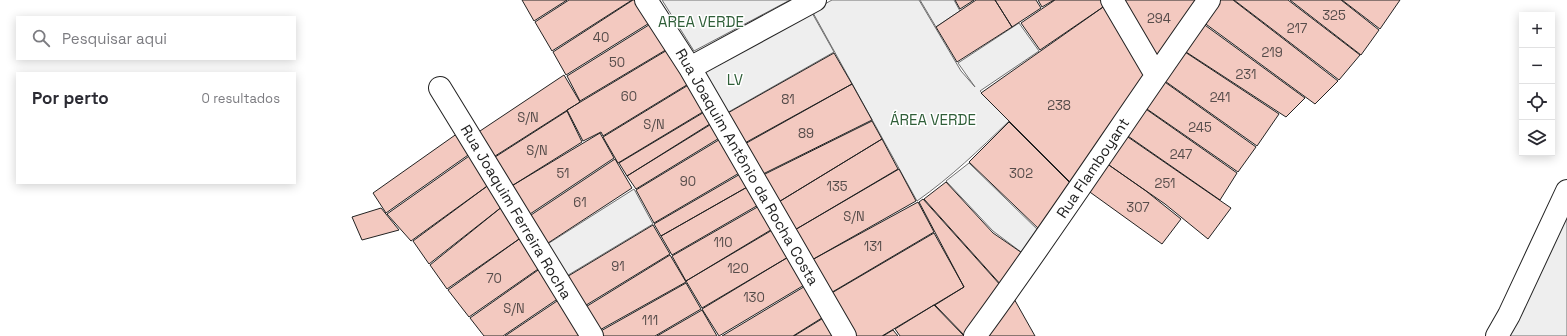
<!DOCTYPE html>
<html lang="pt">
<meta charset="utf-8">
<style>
:root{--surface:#fff;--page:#f7f7f7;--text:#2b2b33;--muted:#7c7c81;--line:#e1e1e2}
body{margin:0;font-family:"Space Grotesk",sans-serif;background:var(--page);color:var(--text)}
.controls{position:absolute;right:12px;top:12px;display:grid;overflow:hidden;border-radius:0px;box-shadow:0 2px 10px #0003}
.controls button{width:36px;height:36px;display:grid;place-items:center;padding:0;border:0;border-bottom:1px solid var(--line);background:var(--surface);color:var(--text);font:20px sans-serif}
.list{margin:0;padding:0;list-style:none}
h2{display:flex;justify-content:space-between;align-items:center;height:52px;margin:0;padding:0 16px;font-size:17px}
h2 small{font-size:13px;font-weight:400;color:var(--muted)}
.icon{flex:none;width:22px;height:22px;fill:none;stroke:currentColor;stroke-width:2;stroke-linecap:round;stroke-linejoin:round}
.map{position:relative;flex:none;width:1567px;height:336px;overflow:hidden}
.search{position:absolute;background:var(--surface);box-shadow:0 2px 10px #0003;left:16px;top:16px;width:280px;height:44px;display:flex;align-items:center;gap:10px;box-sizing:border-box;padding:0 14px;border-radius:0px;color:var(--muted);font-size:15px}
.panel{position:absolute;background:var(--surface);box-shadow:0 2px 10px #0003;left:16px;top:72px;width:280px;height:112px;border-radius:0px}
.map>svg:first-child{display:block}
</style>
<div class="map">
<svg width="1567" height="336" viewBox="0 0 1567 336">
<rect width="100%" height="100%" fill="#fff"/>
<path fill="#eee" stroke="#6f6f6f" d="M662 0H790L694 51Z
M832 0H919L961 71 975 87 958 63 1019 23 1039 51 980 91 1009 121C979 150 951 177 917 201L812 11Z
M920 0H954L960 11 936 27Z
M811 11 834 52 725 114 700 70Z
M969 163 1040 232 1025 255 993 231 946 181Z
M634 189 653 224 565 277 546 245Z
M1567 211V336H1509L1515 326Z"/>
<path fill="#f3c9c0" stroke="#222" d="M522 0H567L534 21Z
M569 0H632L552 51 535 22Z
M633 0H637L651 22 566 75 553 52Z
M955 0H974L960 9Z
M976 0H995L1012 27 957 62 936 27Z
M995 0H1036L1041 8 1012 27Z
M1038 0H1054L1042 7Z
M1055 0H1103L1106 5 1040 50 1021 23Z
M1120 0H1200L1157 61Z
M1218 0H1233L1338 81 1315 104 1203 22Z
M1234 0H1288L1360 55 1339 80Z
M1290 0H1341L1379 30 1361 55Z
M1342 0H1400L1380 29Z
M1106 5 1147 74 1072 184 981 93Z
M652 23 669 48 580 101 567 76Z
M1202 23 1305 98 1286 117 1183 50Z
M669 49 690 83 603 136 601 132 583 141 567 110Z
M1182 50 1279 114 1257 146 1162 79Z
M834 53 852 84 743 144 726 114Z
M564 75 580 102 492 158 477 133Z
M1162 80 1256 147 1238 172 1144 107Z
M690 84 706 110 618 163 603 137Z
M852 84 872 120 761 175 743 145Z
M1143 107 1237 173 1220 200 1125 134Z
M567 111 582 142 510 187 492 159Z
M706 111 713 122 627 176 619 163Z
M872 121 882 139 777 203 761 176Z
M1009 122 1072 185 1041 231 969 162Z
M713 123 721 137 636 189 627 176Z
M458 133 471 153 386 213 373 193Z
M600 133 614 158 527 216 510 187Z
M1125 135 1231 208 1208 239 1165 204 1106 163Z
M722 138 741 172 654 223 636 190Z
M882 139 898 169 793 231 777 203Z
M472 154 490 184 411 241 387 214Z
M615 159 632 188 545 245 528 217Z
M1106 163 1146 191 1181 219 1162 244 1087 190Z
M899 169 916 201 810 261 793 231Z
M742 173 749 186 661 236 654 224Z
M946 182 993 233 1025 255 1002 286 924 199Z
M490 184 503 206 429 264 413 241Z
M749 186 760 204 672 255 661 236Z
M923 199 1002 287 965 336 935 305 964 287 919 202Z
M918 202 934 232 829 294 810 261Z
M761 205 774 228 686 281 672 256Z
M503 206 522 237 447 289 430 265Z
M381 208 399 230 362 240 352 217Z
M653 225 670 254 583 307 565 278Z
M774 229 790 256 702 308 686 281Z
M934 233 964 287 882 336H854L830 294Z
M522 237 541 267 469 317 448 290Z
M670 255 686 282 598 331 584 308Z
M790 256 806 284 719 336 702 309Z
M541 268 559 298 503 336H484L470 318Z
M686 283 701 309 655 336H601L599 332Z
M807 285 825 316 793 336H722Z
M1013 297 1035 336H985Z
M560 299 583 336H505Z
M934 305 964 336H900L895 329Z
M702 310 717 336H657Z
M825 317 835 334 831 336H794Z
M893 330 898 336H883Z"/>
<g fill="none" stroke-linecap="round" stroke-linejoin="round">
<g stroke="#222" stroke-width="24">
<path id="minor" d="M646 0 690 68 845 336
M1112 0 1156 75
M690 68 815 0
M440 88 592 336
M975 336C1056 226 1130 111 1209 0
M1497 336 1509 315 1567 191"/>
</g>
<use href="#minor" stroke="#fff" stroke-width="22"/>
</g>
<g text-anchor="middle" stroke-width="3" stroke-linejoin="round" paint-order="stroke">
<g font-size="13" fill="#564c4a">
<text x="1334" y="20">325</text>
<text x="1159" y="23">294</text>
<text x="1297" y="33">217</text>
<text x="601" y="42">40</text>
<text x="1272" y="57">219</text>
<text x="617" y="67">50</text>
<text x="1246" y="79">231</text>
<text x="629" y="101">60</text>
<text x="1220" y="102">241</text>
<text x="788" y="104">81</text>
<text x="1059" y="110">238</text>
<text x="528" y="122">S/N</text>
<text x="654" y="129">S/N</text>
<text x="1200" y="132">245</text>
<text x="806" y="138">89</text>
<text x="537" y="155">S/N</text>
<text x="1181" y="159">247</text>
<text x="563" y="178">51</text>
<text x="1021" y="178">302</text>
<text x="688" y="186">90</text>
<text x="1165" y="188">251</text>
<text x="837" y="191">135</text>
<text x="580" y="207">61</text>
<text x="1138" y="212">307</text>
<text x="854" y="221">S/N</text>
<text x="723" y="247">110</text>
<text x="873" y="251">131</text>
<text x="618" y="271">91</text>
<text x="738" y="273">120</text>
<text x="494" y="283">70</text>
<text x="754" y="302">130</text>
<text x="514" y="313">S/N</text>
<text x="650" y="325">111</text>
</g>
<g font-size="15" fill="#2f5e38" stroke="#fff">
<text x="701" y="27">AREA VERDE</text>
<text x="735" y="85">LV</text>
<text x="933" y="125">ÁREA VERDE</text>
</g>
<g font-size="15" fill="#222" stroke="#fff">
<text transform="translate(747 167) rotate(60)" y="5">Rua Joaquim Antônio da Rocha Costa</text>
<text transform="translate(1093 168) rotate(-56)" y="5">Rua Flamboyant</text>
<text transform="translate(516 212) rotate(59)" y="5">Rua Joaquim Ferreira Rocha</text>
</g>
</g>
</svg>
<div class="controls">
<button>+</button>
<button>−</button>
<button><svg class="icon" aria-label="locate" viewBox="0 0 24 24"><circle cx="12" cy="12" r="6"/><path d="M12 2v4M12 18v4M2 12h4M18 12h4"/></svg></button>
<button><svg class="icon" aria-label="layers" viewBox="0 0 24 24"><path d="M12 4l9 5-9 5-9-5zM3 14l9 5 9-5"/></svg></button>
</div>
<div class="search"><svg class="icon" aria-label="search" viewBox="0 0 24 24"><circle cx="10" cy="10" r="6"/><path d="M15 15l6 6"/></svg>Pesquisar aqui</div>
<section class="panel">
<h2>Por perto<small>0 resultados</small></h2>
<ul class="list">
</ul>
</section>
</div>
